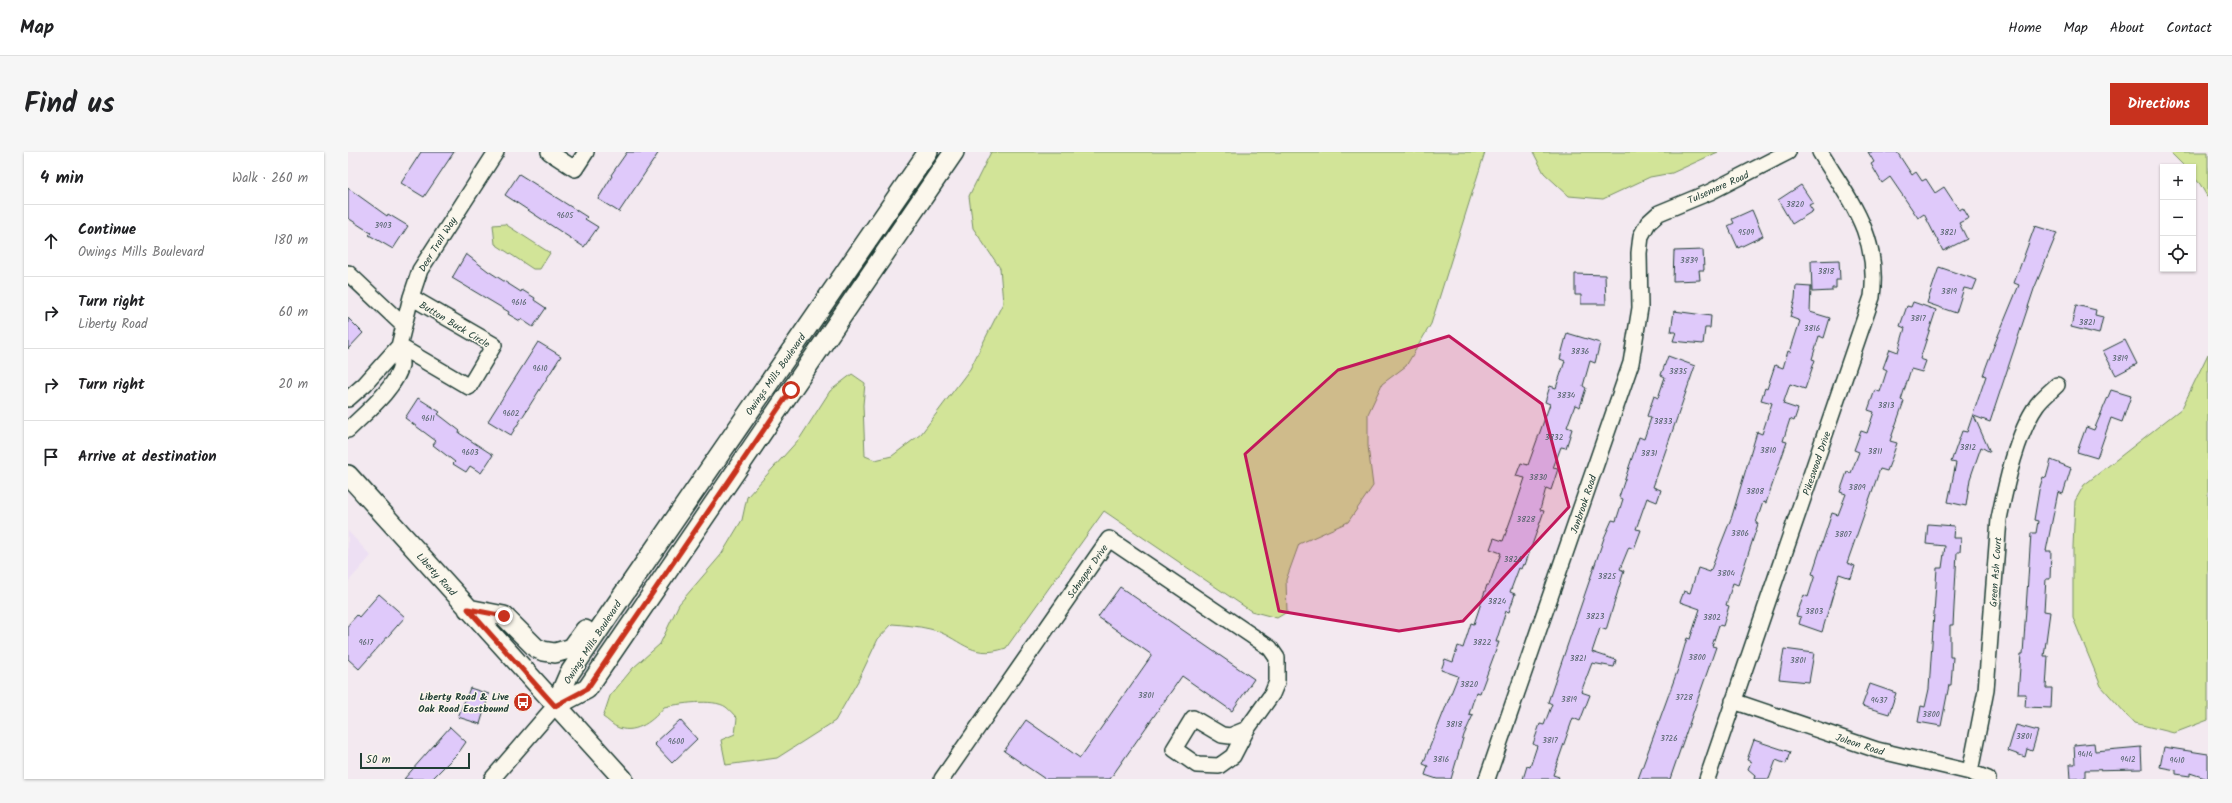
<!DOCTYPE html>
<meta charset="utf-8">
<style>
:root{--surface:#fff;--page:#f6f6f6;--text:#202124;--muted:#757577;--line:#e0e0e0;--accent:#c8321e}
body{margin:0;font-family:Kalam,sans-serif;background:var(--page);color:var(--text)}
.controls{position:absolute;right:12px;top:12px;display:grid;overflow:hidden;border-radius:0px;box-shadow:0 1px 3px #0004}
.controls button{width:36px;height:36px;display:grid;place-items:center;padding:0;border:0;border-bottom:1px solid var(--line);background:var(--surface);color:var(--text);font:20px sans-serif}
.scale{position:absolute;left:12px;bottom:10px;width:110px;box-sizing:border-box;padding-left:4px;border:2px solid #1f3d34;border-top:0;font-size:11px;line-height:14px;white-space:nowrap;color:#1f3d34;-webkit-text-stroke:3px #fbf7ec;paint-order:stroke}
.stop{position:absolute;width:12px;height:12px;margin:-9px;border:3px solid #c8321e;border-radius:50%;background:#fff}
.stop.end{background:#c8321e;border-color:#fff;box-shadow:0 1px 4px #0008}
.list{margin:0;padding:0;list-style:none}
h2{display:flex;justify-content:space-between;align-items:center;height:52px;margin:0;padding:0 16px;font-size:17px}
h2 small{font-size:13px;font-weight:400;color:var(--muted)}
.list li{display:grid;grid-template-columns:26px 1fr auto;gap:12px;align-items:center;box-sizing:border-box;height:72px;padding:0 16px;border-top:1px solid var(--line)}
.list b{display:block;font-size:15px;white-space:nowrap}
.list p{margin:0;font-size:13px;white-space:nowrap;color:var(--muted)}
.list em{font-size:13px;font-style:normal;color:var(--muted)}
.icon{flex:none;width:22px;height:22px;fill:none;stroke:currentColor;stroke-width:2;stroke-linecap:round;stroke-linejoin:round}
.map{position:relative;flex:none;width:1860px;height:627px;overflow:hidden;border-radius:0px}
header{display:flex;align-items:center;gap:24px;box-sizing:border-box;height:56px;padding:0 20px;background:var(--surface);border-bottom:1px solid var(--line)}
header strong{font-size:19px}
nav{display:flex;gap:22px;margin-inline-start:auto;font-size:14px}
.intro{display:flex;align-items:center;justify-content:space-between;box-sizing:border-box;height:96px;padding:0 24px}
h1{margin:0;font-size:28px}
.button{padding:10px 18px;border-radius:0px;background:var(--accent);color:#fff;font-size:14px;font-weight:700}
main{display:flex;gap:24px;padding:0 24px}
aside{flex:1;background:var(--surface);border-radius:0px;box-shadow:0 1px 3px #0004}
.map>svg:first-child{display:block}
</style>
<header>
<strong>Map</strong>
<nav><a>Home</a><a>Map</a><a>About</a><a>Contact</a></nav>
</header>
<div class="intro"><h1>Find us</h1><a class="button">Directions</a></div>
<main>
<aside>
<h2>4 min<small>Walk · 260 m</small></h2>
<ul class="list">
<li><svg class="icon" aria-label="ahead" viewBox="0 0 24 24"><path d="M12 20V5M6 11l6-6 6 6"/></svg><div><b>Continue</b><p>Owings Mills Boulevard</p></div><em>180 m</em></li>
<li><svg class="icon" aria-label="right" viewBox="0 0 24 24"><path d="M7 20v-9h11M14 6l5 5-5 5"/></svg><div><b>Turn right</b><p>Liberty Road</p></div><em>60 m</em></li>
<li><svg class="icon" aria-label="right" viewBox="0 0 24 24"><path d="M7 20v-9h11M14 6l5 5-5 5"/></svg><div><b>Turn right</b></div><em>20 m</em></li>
<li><svg class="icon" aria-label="arrive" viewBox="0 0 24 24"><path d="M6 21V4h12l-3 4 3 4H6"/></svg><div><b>Arrive at destination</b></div></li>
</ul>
</aside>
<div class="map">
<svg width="1860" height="627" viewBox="0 0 1860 627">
<rect width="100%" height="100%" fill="#f3e9f0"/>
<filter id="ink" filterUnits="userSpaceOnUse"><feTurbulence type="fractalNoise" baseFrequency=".025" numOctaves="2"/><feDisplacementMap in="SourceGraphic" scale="8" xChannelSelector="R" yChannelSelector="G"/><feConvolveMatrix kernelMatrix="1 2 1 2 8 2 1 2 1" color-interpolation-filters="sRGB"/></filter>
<g filter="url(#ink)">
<path fill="#eddff3" d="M0 379 23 404 0 430Z"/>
<path fill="#d2e498" stroke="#789066" d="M643 0H1137L1083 172 1058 214 1034 232 1020 262V294L1025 334 1000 370 951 392 938 428 939 460 929 466 903 459 756 359 658 496C621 509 612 484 582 477 570 474 556 473 544 472L530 487 510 529 487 569 429 606 378 613 373 588 387 582 389 566C385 562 382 558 378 555 365 546 330 552 316 555 306 568 289 582 271 576 265 574 260 568 255 565L262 544 285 516 312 492 331 452 373 403 394 368 399 345 452 286 482 239 504 222 517 231 515 253 517 304 527 308 544 304 573 282 622 217 655 151 652 116 625 76 621 44Z
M1185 0H1370L1324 21 1302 25 1255 47 1221 44 1196 21Z
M1822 0H1860V46L1852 32 1845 24V15H1837Z
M157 72 202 101 192 117H185L147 92 145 73Z
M1860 202V568L1826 581 1786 571 1753 534 1725 466V395L1727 349 1736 333 1834 256Z"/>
<path fill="#dfc9fa" stroke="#1f3d34" d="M73 0H106L76 45 53 31Z
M279 0H311L271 60 250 47 264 24 263 23Z
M1520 0H1549L1564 23 1568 20 1574 29 1578 27 1587 41 1596 35 1611 58 1615 56 1621 66 1611 71 1619 87 1595 99 1576 62 1570 66 1542 25 1534 31 1523 12 1526 10Z
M171 22 239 65 237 67 250 75 236 95 157 43Z
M1453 33 1465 51 1461 53 1465 59 1444 72 1430 48Z
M0 36 39 64 40 62 60 74 45 97 21 83 23 81 0 66Z
M1404 58 1415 84 1390 96 1380 74 1386 71 1384 67Z
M1687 74 1709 81 1686 137 1642 270 1626 264 1642 300 1633 295 1622 327 1618 354 1600 350 1608 311 1603 310 1614 279 1619 280 1638 224 1635 223 1645 196 1671 133 1666 131Z
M1355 98 1356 118H1351L1352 128 1325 129 1326 99Z
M118 102 140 119 173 140 174 138 187 146 186 148 198 156 185 175 173 167 172 169 160 162 161 160 104 126Z
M1491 108 1492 128H1488V136H1484V139L1464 140 1463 109Z
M1591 115 1629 128 1625 138 1616 136 1608 161 1579 151Z
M1227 122 1257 123 1258 152H1233V143H1227Z
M1448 134 1463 135 1462 160 1482 166 1476 186 1471 184 1464 207 1467 208 1457 237 1442 232 1435 252 1450 257 1446 269 1442 267 1435 289 1439 290 1418 351 1415 350 1408 371 1410 372 1390 433 1385 431 1378 453 1381 454 1375 474 1371 473 1364 494 1368 495 1322 627H1290L1330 517 1339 486 1342 487 1352 457 1332 450 1336 439 1342 441 1350 416 1362 420 1384 364 1409 280 1414 282 1424 251 1413 248 1417 236 1419 237 1427 213 1435 216 1440 199 1442 200 1452 169 1442 165 1447 147Z
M1565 150 1588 158 1572 207 1578 209 1574 220 1563 217 1553 248 1556 249 1542 289 1549 291 1542 311 1539 319 1532 317 1499 411 1507 414 1503 426 1491 422 1474 480 1451 472 1453 465 1448 464 1456 443 1460 445 1467 423 1464 422 1484 361 1490 363 1498 342 1492 340 1499 320 1503 321 1511 300 1506 298 1513 279 1519 281 1526 260 1520 258 1527 238 1532 240 1539 218 1535 216 1542 197 1550 200 1557 176 1552 174 1559 154 1563 155Z
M1728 153 1748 158 1747 163 1755 165 1751 182 1723 175Z
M1326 159 1363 164 1362 176H1357L1355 192 1325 189 1328 180H1323Z
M0 166 15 181 0 197Z
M1219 181 1252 191 1247 211 1242 209 1235 234 1238 236 1232 255 1227 253 1219 275 1224 277 1218 296 1213 295 1205 316 1210 317 1203 338 1198 336 1192 358 1196 359 1177 413 1175 412 1173 417 1171 416 1162 440 1167 442 1161 460 1158 459 1148 490H1151L1132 541 1128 540 1121 562 1125 563 1116 583 1103 627H1089L1077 623 1080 614 1075 612 1110 524 1093 518 1097 507 1105 510 1110 494 1115 496 1123 471 1126 472 1139 433H1141L1153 401 1142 397 1146 386 1155 389 1169 350 1177 326 1168 324 1173 311 1180 313 1202 252 1197 250 1202 234 1208 236 1217 209 1212 207Z
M1777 188 1789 212 1768 223 1755 199Z
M190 190 213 204 163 283 140 269Z
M1320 204 1347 214 1305 335 1313 338 1309 350 1299 346 1288 377 1293 378 1286 397 1281 395 1272 417 1276 419 1258 478 1252 476 1244 500 1268 508 1266 515 1244 511 1233 540 1242 543 1232 569 1225 566 1205 623 1211 625 1210 627H1175L1179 614 1182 615 1189 594 1185 592 1192 572 1196 573 1204 552 1200 550 1256 386 1264 368 1268 369 1275 347 1271 345 1291 285 1296 287 1303 266 1299 264 1306 244 1310 246 1317 225 1313 223Z
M1763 238 1783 244 1774 270 1763 266 1749 306 1729 300 1738 275 1746 278Z
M70 246 92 260 90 262 112 279 111 281 145 303 133 321 122 314 118 320 105 312 107 310 85 293 88 289 57 266Z
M1703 308 1723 316 1715 342 1710 340 1698 399H1703L1702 427H1698L1696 459 1702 460 1696 504H1700L1698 536H1704L1703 556 1677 555 1678 542H1670L1673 502H1675L1683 381H1688L1690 369 1686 368 1691 338 1695 325 1698 326Z
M1580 372 1606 374 1605 386H1613L1612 400H1609L1605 473H1602V505H1605L1603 533H1601L1593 574 1570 570 1573 554 1577 555 1581 537 1589 416H1594L1597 394 1578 392Z
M772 435 906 527 884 559 834 524 762 627H697L656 599 678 568 732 606 804 503 750 465Z
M31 442 57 465 11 517 0 507V473L9 463 11 465Z
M1436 497 1466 501 1461 530 1431 527Z
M1522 532 1548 541 1541 562 1514 554Z
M122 536 141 542 132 572 110 565Z
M332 568 349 587 324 611 306 592Z
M1668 573 1690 579 1684 599 1679 597 1677 605 1660 599Z
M102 575 118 590 111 600 84 627H56Z
M1406 588 1442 600 1438 612 1428 608 1421 627H1406L1407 623 1400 617 1403 610 1399 608Z
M1746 591 1747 599 1793 595 1794 617 1737 618V626L1723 627 1722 612H1727L1726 593Z
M1816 595 1860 602V627L1842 621V624L1828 622V618L1812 615Z"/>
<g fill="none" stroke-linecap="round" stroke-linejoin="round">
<g stroke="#1f3d34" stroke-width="18">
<path id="minor" d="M201 0 227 17 238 0
M0 121 56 174
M63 145 146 193 121 235 51 194 63 145 72 118 148 0
M0 247 17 232 51 194C52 200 53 207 53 213 49 235 15 263 0 278
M1385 549 1529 598 1622 620 1640 627
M1622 620 1638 538 1651 367C1658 332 1669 281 1689 253 1695 245 1703 239 1709 233
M144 627 207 554
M594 627 761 387 922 496 929 506V530L924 542 899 577 882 584 874 583 845 566 826 597 849 613 871 614 885 604 899 577
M1139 627 1283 211 1292 156 1291 101 1293 84 1300 71 1311 61 1362 40 1440 0
M1359 627 1524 145C1532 84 1502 49 1472 0"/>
</g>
<g stroke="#1f3d34" stroke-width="22">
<path id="major" d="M0 323 275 627
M120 457 156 464 188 496 195 499 207 501 224 496 237 478
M207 554 239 537 606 0
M207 554 221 522 261 463 580 0"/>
</g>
<use href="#minor" stroke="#fbf7ec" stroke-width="15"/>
<use href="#major" stroke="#fbf7ec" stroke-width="19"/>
</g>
</g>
<g fill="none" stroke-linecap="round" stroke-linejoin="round" filter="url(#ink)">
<path stroke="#c8321e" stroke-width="5" d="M156 464 120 457 207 554 239 537 443 238"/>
</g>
<path fill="#c2185b" fill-opacity="0.2" stroke="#c2185b" stroke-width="3" stroke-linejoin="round" d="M1101 184 1194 252 1221 355 1115 469 1051 479 931 459 897 302 990 218Z"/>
<defs>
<g id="bus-disc" transform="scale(1)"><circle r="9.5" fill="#c8321e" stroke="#fbf7ec"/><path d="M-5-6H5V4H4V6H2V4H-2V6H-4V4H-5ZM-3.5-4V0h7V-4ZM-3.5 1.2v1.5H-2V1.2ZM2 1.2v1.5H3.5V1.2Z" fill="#fff"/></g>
</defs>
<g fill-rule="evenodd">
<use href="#bus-disc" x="175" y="550"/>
</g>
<g text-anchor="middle" stroke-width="3" stroke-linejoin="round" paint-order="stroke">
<g font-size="8" fill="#4f6066">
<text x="1447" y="55">3820</text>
<text x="217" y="66">9605</text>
<text x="35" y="76">3903</text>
<text x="1398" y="83">9509</text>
<text x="1600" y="83">3821</text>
<text x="1341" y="111">3839</text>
<text x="1478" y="122">3818</text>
<text x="1601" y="142">3819</text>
<text x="171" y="153">9616</text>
<text x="1570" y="169">3817</text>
<text x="1739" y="173">3821</text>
<text x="1464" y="179">3816</text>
<text x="1232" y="202">3836</text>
<text x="1772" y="209">3819</text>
<text x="192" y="219">9610</text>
<text x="1330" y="222">3835</text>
<text x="1218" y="246">3834</text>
<text x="1538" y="256">3813</text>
<text x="163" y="264">9602</text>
<text x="80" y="269">9611</text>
<text x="1315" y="272">3833</text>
<text x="1206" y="288">3832</text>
<text x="1620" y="298">3812</text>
<text x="1420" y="301">3810</text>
<text x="1527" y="302">3811</text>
<text x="122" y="303">9603</text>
<text x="1301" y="304">3831</text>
<text x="1190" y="328">3830</text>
<text x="1509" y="338">3809</text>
<text x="1407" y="342">3808</text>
<text x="1178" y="370">3828</text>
<text x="1392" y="384">3806</text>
<text x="1495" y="385">3807</text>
<text x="1165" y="410">3826</text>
<text x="1378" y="424">3804</text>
<text x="1259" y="427">3825</text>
<text x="1149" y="452">3824</text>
<text x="1466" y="462">3803</text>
<text x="1247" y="467">3823</text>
<text x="1364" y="468">3802</text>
<text x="18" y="493">9617</text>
<text x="1134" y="493">3822</text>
<text x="1349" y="508">3800</text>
<text x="1230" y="509">3821</text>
<text x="1450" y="511">3801</text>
<text x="1121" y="535">3820</text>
<text x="798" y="546">3801</text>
<text x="1336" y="548">3728</text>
<text x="1221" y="550">3819</text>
<text x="1531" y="551">9437</text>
<text x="1583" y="565">3800</text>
<text x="1106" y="575">3818</text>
<text x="1676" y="587">3801</text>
<text x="1321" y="589">3726</text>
<text x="1202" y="591">3817</text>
<text x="328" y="592">9600</text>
<text x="1737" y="605">9414</text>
<text x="1093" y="610">3816</text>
<text x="1780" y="610">9412</text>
<text x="1829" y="611">9410</text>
</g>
<g font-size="10" fill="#1f3d34" stroke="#fbf7ec">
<text transform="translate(1370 35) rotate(-24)" y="4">Tulsemere Road</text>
<text transform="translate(89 92) rotate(-58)" y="4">Deer Trail Way</text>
<text transform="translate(107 172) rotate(31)" y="4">Button Buck Circle</text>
<text transform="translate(427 222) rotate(-55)" y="4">Owings Mills Boulevard</text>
<text transform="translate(1468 311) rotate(-71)" y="4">Pikeswood Drive</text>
<text transform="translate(1235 352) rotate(-71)" y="4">Janbrook Road</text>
<text transform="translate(739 419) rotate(-55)" y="4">Schnaper Drive</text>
<text transform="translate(1647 420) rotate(-86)" y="4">Green Ash Court</text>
<text transform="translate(89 422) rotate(48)" y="4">Liberty Road</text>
<text transform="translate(244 490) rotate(-57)" y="4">Owings Mills Boulevard</text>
<text transform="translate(1512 592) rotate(18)" y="4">Joleon Road</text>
</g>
<g font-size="10" font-weight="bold" fill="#1f3d34" stroke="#fbf7ec" text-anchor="end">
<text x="161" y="548">Liberty Road &amp; Live<tspan x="161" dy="12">Oak Road Eastbound</tspan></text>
</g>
</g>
</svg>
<div class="controls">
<button>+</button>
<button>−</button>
<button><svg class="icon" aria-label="locate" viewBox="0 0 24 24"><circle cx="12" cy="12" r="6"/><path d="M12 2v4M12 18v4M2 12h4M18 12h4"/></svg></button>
</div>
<div class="scale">50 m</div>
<div class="stop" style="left:443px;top:238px"></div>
<div class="stop end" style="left:156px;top:464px"></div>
</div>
</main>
